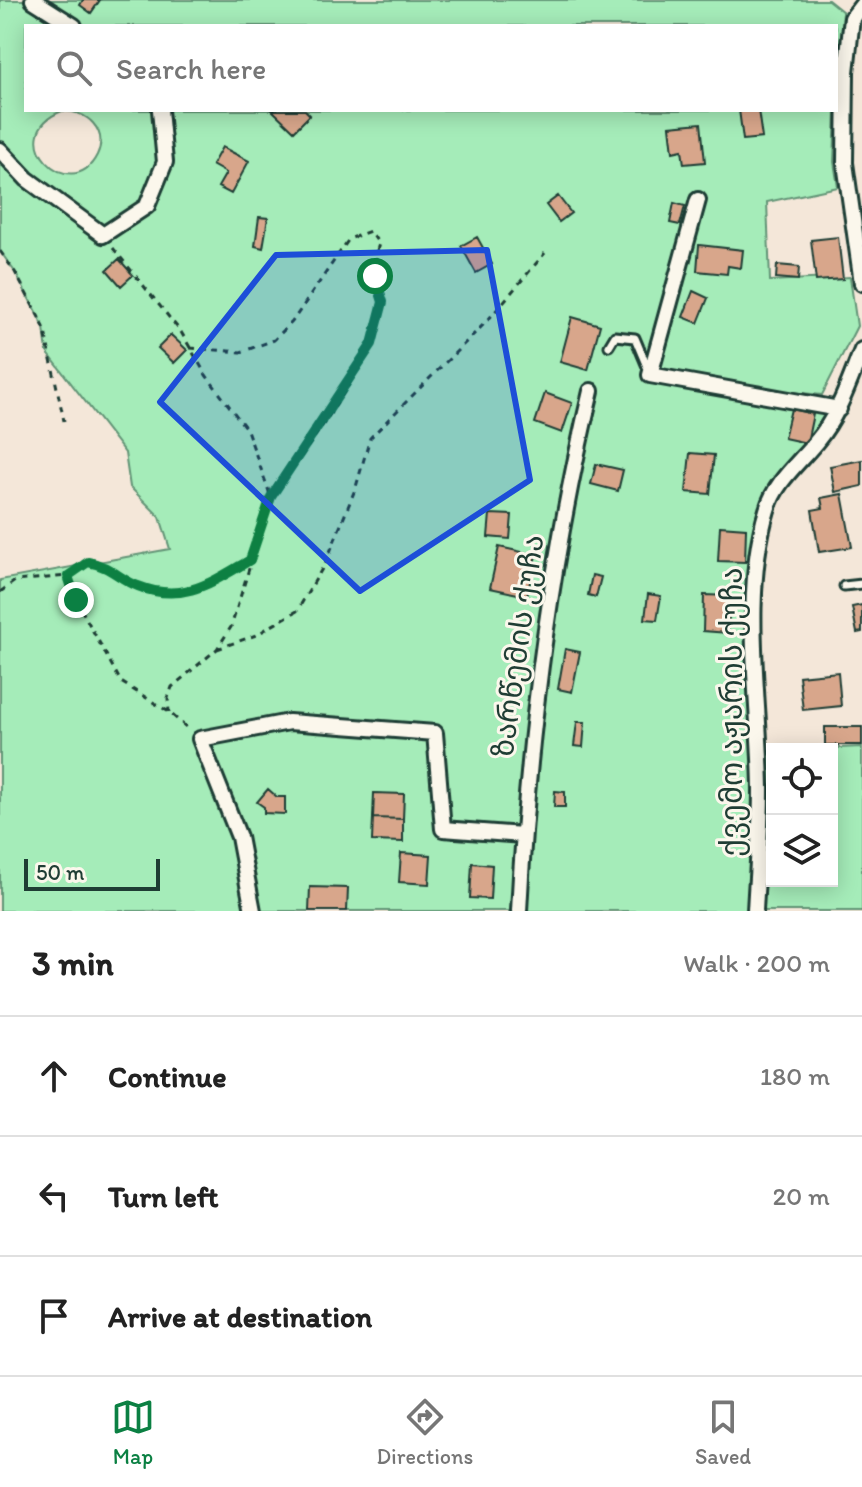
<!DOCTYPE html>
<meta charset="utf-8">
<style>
:root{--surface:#fff;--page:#f6f6f6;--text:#222;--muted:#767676;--line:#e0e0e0;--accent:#0b8043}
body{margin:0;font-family:Itim,"Noto Sans Georgian",sans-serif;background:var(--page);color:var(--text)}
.controls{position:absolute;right:24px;bottom:24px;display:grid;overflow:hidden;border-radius:0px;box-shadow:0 4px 20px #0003}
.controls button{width:72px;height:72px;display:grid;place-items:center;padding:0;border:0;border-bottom:2px solid var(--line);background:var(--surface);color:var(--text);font:40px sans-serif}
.scale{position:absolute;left:24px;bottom:20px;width:136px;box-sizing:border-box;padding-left:8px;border:4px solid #1f3d34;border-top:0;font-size:22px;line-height:28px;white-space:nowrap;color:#1f3d34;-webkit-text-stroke:6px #fbf7ec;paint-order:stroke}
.stop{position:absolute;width:24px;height:24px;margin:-18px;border:6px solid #0b8043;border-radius:50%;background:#fff}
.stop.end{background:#0b8043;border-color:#fff;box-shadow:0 2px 8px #0008}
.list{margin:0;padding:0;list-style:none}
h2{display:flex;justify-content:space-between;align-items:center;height:104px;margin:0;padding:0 32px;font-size:34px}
h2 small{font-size:26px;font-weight:400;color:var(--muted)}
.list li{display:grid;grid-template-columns:52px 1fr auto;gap:24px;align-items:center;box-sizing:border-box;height:120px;padding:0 32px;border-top:2px solid var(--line)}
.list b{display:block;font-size:30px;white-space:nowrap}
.list em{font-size:26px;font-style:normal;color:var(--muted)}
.icon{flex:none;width:44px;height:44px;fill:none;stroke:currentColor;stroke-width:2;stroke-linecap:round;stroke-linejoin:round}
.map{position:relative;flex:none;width:862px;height:911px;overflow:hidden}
.search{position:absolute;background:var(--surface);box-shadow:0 4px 20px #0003;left:24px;right:24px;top:24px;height:88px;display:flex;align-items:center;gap:20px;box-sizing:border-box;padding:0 28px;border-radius:0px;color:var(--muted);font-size:30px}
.sheet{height:464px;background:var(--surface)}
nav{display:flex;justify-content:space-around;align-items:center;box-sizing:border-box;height:112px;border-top:2px solid var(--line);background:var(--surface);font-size:22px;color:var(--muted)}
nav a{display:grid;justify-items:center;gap:4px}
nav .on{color:var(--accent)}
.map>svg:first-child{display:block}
</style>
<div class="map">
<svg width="862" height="911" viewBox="0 0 862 911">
<rect width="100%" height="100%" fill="#f4e7d9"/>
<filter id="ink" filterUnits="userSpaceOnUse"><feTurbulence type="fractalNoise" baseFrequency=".0125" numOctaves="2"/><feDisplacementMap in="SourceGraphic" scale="16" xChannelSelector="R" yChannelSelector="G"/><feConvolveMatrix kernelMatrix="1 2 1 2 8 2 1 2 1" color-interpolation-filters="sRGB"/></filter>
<g filter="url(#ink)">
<path fill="#a5ecb9" stroke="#629476" stroke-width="2" fill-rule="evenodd" d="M0 0H828L843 12 836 104V26H26V110H836L834 162 838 187 767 202 770 281 850 277 857 326 822 395 770 390 662 369 657 363 705 198 650 374 839 409 789 469 757 555 760 751H772V881H832V749H813L862 747V911H0V580L170 549 160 517 130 487 125 453 47 352 44 327 15 272 0 251ZM62 111C86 110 109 130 97 155 71 207 0 136 62 111Z"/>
<path fill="#d8a68b" stroke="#1f3d34" stroke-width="2" d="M83 0H100L91 13 80 5Z
M272 110H305L310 115 294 131Z
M739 110H758L762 138 743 140Z
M701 123 705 162 684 164 682 150 673 152 670 126Z
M222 147 249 161 231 194 218 187 226 173 212 165Z
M558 196 571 213 559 222 546 205Z
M674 203 685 206 680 225 670 223Z
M259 217 268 218 263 248 255 246Z
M477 237 492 264 476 273 461 246Z
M838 237 843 279 816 281 811 240Z
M699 245 743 250 741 268 728 266 727 274 697 271Z
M119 259 133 275 121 286 107 270Z
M777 265 799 267 798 280 776 278Z
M693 291 708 298 698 323 683 317Z
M572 317 600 325 588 370 560 362Z
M171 335 187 350 174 363 158 348Z
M545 393 572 403 562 433 535 423Z
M791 409 813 414 807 443 784 438Z
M690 453 714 455 710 494 686 492Z
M862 460V486L835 492 830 466Z
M596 464 623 470 618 491 591 484Z
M842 494 852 547 819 552 812 510 823 508 821 498Z
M490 514 512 515 510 539 488 537Z
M720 526 746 528 745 562 718 561Z
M499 547 536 555 527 596 490 588Z
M592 575 601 577 596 597 588 595Z
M648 594 661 596 657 620 645 619Z
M704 595 730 596 728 633 703 631Z
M862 605V632L857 633 852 607Z
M565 649 580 652 572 692 558 689Z
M838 672 841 706 803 710 799 676Z
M577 722H585L583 747 574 746Z
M825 727H862V745H825Z
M268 789 277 797H285V814L264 813V807L257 802Z
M555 791 565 792V807H554Z
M374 793 404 794 403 819 373 818Z
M373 818 403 819V842L372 841Z
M401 853 431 855 429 884 399 882Z
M472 863 492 865 490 899 470 898Z
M310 887 348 888 347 911H309Z"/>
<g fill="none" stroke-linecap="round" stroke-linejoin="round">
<g stroke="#1f3d34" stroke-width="13">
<path id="service" d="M609 346 615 336 635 338 648 369
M844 586 862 584"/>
</g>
<g stroke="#1f3d34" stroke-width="20">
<path id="minor" d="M33 0 74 26
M862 5 852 18 846 72 845 163 862 283
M0 150 27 179 103 235 147 206 165 162 160 110
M698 200 650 375 839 409
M253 911 239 837 200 739 289 722 435 733 443 829 523 835
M519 911C528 735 550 563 591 391
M755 911C757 871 761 830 761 789 760 701 741 595 767 510 775 482 798 464 816 442 839 415 849 382 862 350"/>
</g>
<path stroke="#1f3d34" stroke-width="3" stroke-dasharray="6 6" stroke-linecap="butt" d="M113 248 181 332 206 375 247 430 271 497 231 627 217 649 172 687 168 698 169 712
M0 251 15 272 44 327 64 421
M190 348 241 352 274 340 292 322 349 239 370 231 379 244C369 272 384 284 382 305 376 357 303 453 271 497
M68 576 76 600 121 682 169 712 187 728
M0 592 15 581 68 576 88 562C111 566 119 578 138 586 183 605 211 583 249 561
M217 649 256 635 297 611 326 562 356 487 370 438 488 320 545 253"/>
<use href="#service" stroke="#fbf7ec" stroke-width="7"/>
<use href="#minor" stroke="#fbf7ec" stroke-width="14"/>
</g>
</g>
<g fill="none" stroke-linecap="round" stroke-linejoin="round" filter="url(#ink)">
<path stroke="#0b8043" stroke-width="10" d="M76 600 68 576 88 562C111 566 119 579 138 586 183 604 212 582 250 560L271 497 372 344 383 302 375 276"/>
</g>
<path fill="#1d4ed8" fill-opacity="0.2" stroke="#1d4ed8" stroke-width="6" stroke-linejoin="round" d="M487 250 530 480 360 591 160 402 276 255Z"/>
<g text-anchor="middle" stroke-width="6" stroke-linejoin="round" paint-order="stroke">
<g font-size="30" fill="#1f3d34" stroke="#fbf7ec">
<text transform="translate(518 646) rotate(-82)" y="10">ზარწემის ქუჩა</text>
<text transform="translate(732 712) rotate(-90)" y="10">ქვემო აჟარის ქუჩა</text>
</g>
</g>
</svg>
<div class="controls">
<button><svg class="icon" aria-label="locate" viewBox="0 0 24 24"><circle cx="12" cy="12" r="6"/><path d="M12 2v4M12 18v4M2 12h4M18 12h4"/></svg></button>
<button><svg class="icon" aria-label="layers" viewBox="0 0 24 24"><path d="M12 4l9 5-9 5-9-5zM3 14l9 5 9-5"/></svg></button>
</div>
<div class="scale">50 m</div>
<div class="stop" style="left:375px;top:276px"></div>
<div class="stop end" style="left:76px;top:600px"></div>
<div class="search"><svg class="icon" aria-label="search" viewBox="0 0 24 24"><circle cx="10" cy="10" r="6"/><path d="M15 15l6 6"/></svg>Search here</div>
</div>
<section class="sheet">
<h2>3 min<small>Walk · 200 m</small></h2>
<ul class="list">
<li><svg class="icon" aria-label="ahead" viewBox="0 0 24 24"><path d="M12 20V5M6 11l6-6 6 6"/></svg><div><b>Continue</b></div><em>180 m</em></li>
<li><svg class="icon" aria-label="left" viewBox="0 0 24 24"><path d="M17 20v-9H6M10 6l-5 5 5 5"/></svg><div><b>Turn left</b></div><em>20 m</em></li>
<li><svg class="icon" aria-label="arrive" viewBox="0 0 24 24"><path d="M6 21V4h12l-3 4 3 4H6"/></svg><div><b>Arrive at destination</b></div></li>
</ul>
</section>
<nav>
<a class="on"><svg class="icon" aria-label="map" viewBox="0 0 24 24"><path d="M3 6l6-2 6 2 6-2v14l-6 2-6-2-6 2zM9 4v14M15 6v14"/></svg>Map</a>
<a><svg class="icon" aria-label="directions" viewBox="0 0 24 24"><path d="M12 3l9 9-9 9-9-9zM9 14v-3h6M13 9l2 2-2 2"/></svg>Directions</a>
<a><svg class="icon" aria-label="saved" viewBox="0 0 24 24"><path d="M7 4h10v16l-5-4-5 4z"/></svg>Saved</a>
</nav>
